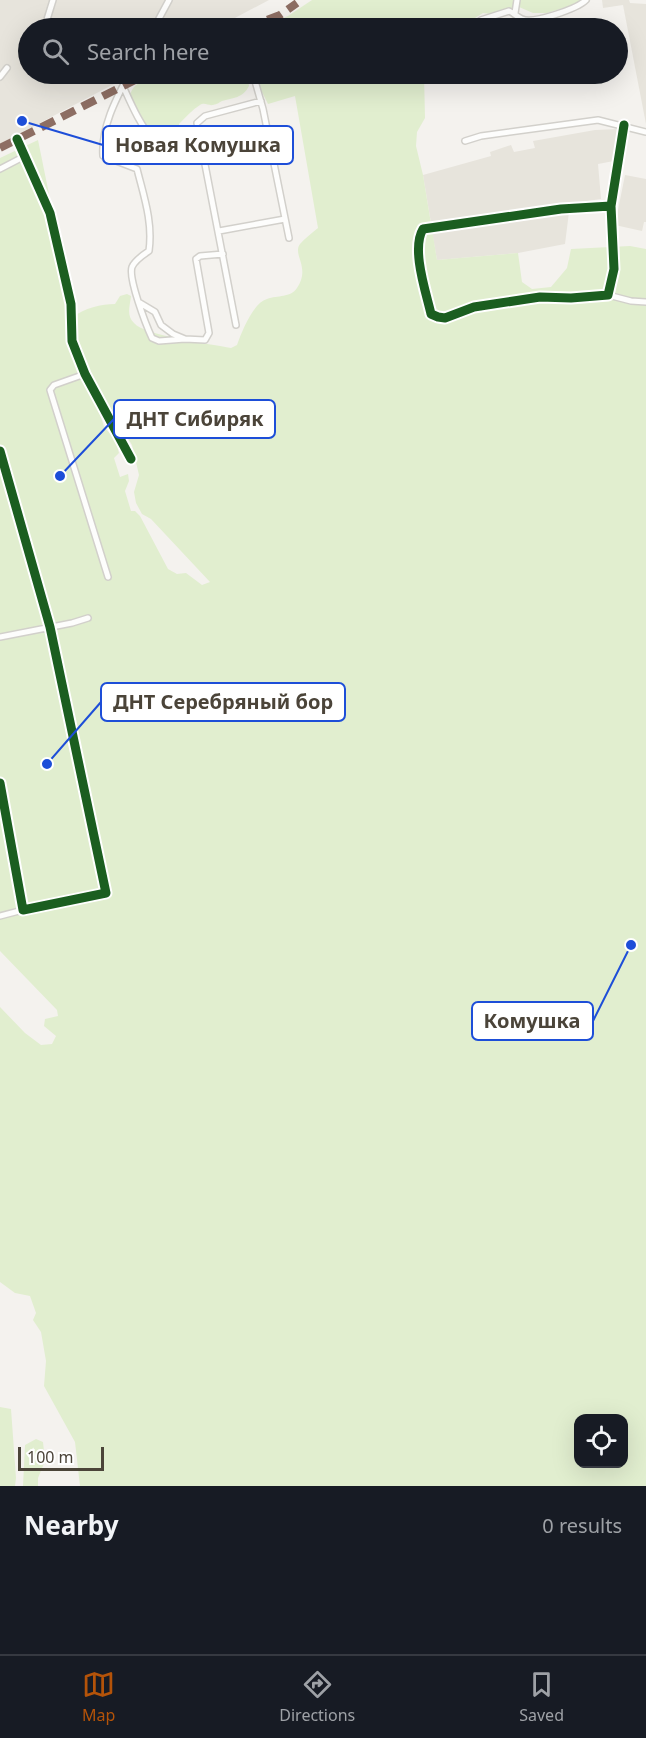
<!DOCTYPE html>
<meta charset="utf-8">
<style>
:root{--surface:#171b24;--page:#242831;--text:#f1f3f6;--muted:#9ea1a6;--line:#363941;--accent:#b45309}
body{margin:0;font-family:"Noto Sans",sans-serif;background:var(--page);color:var(--text)}
.controls{position:absolute;right:18px;bottom:18px;display:grid;overflow:hidden;border-radius:12px;box-shadow:0 6px 24px #0002}
.controls button{width:54px;height:54px;display:grid;place-items:center;padding:0;border:0;border-bottom:2px solid var(--line);background:var(--surface);color:var(--text);font:30px sans-serif}
.scale{position:absolute;left:18px;bottom:15px;width:86px;box-sizing:border-box;padding-left:6px;border:3px solid #4b4439;border-top:0;font-size:16px;line-height:21px;white-space:nowrap;color:#4b4439;-webkit-text-stroke:4px #fff;paint-order:stroke}
.list{margin:0;padding:0;list-style:none}
h2{display:flex;justify-content:space-between;align-items:center;height:78px;margin:0;padding:0 24px;font-size:26px}
h2 small{font-size:20px;font-weight:400;color:var(--muted)}
.icon{flex:none;width:33px;height:33px;fill:none;stroke:currentColor;stroke-width:2;stroke-linecap:round;stroke-linejoin:round}
.map{position:relative;flex:none;width:646px;height:1486px;overflow:hidden}
.search{position:absolute;background:var(--surface);box-shadow:0 6px 24px #0002;left:18px;right:18px;top:18px;height:66px;display:flex;align-items:center;gap:15px;box-sizing:border-box;padding:0 21px;border-radius:33px;color:var(--muted);font-size:22px}
.sheet{height:168px;background:var(--surface)}
nav{display:flex;justify-content:space-around;align-items:center;box-sizing:border-box;height:84px;border-top:2px solid var(--line);background:var(--surface);font-size:16px;color:var(--muted)}
nav a{display:grid;justify-items:center;gap:3px}
nav .on{color:var(--accent)}
.map>svg:first-child{display:block}
</style>
<div class="map">
<svg width="646" height="1486" viewBox="0 0 646 1486">
<rect width="100%" height="100%" fill="#f4f2ee"/>
<path fill="#e7e4dc" d="M0 0H269L216 28H28V74H133L0 144Z
M602 0H629L630 3 646 4V124L623 5 603 8Z
M619 129V160L598 164 601 199 431 223 423 175 491 156 490 152 511 145 514 152 535 148 533 141 595 130Z
M625 175 646 179V222H644L642 231 615 225Z
M569 212 565 244 518 253 437 260 432 232Z"/>
<path fill="#e1eecf" fill-rule="evenodd" d="M312 0H581L576 4 547 13H533L519 7 491 14 483 13 459 28H260L288 16Z
M155 74H247L249 86C243 98 233 98 222 101 218 103 218 104 213 105 208 106 205 102 200 105 192 110 186 117 179 124 179 131 180 136 172 140 153 148 138 111 130 98 130 85 144 79 155 74Z
M259 74H424L425 118 417 132 416 146 423 175 437 260 518 253 522 282 532 289 551 287 567 268 571 249 630 246 646 249V1486H80L75 1442 44 1386 46 1361 41 1332 33 1320 36 1313 30 1296 15 1293 0 1282V1007L25 1033 41 1045 52 1044 56 1036 44 1026 45 1019 58 1016 57 1010 0 951V158L38 140 74 317C83 308 102 304 115 304L120 296 127 294 131 296C130 306 126 315 134 323 145 336 211 344 231 348L237 345C242 331 253 303 267 299 278 295 290 298 297 288 311 267 292 255 300 244 305 238 312 233 318 228L295 96 268 104 260 88ZM87 371 132 445 139 475 134 492 136 503 142 514 151 519 210 582 202 585 186 573 177 574 168 569 140 516 135 511H131L125 491 129 481 128 474 120 477 114 458 119 453 115 439 104 427ZM578 1418H624V1464H578Z
M0 1407 11 1409 16 1478 15 1486H0Z
M36 1439 43 1442 45 1461 38 1478V1486H23L25 1445Z"/>
<g fill="none" stroke-linecap="round" stroke-linejoin="round">
<g stroke="#d2d0cb" stroke-width="8">
<path id="minor" d="M515 13 517 0
M481 20 509 11C514 13 517 17 522 19 533 24 577 9 586 0
M45 26 53 0
M154 28 169 0
M129 74C116 99 101 127 103 156L137 169C144 197 153 222 149 251 143 255 135 260 132 267 128 278 146 325 152 338L159 341 185 339
M253 74 263 109 289 238
M0 77 7 68
M123 86C132 106 140 125 155 142L167 144 200 136
M17 139 50 213 71 304 72 341 85 374 131 459
M465 141 481 136 598 120 646 132
M0 169 25 156
M611 206 614 269 608 295 571 298 540 297 474 307 445 318 438 317 431 314C426 292 411 249 423 229L561 209 611 206 624 125
M219 231 285 219
M608 295 631 301 646 302
M140 303 155 312 161 325 173 334 185 339 205 340 209 333 196 259 200 256 223 254
M236 325 197 123 205 116 261 101
M85 374 54 385 50 390 108 577
M0 451 50 627 106 893 23 910 0 783
M0 637 72 623 88 618
M0 916 23 910"/>
</g>
<use href="#minor" stroke="#fdfdfc" stroke-width="5"/>
<path stroke="#8d6e63" stroke-width="8" stroke-dasharray="15 8" stroke-linecap="butt" d="M246 28 280 15 297 3
M0 148 147 74"/>
<g stroke="#fff" stroke-width="13">
<path id="cycleway" d="M17 139 50 213 71 304 72 341 85 374 131 459
M611 206 614 269 608 295 571 298 540 297 474 307 445 318 438 317 431 314C426 292 411 249 423 229L561 209 611 206 624 125
M0 451 50 627 106 893 23 910 0 783"/>
</g>
<use href="#cycleway" stroke="#1b5e20" stroke-width="9"/>
</g>
<path fill="none" stroke="#1d4ed8" stroke-width="2" d="M22 121L103 145M60 476L114 419M47 764L101 702M631 945L593 1021"/>
<g fill="#1d4ed8" stroke="#fff" stroke-width="2">
<circle cx="22" cy="121" r="6"/>
<circle cx="60" cy="476" r="6"/>
<circle cx="47" cy="764" r="6"/>
<circle cx="631" cy="945" r="6"/>
</g>
<g fill="#fff" stroke="#1d4ed8" stroke-width="2">
<rect x="103" y="126" width="190" height="38" rx="6"/>
<rect x="114" y="400" width="161" height="38" rx="6"/>
<rect x="101" y="683" width="244" height="38" rx="6"/>
<rect x="472" y="1002" width="121" height="38" rx="6"/>
</g>
<g font-size="20" text-anchor="middle" font-weight="bold" fill="#4b4439">
<text x="198" y="152">Новая Комушка</text>
<text x="195" y="426">ДНТ Сибиряк</text>
<text x="223" y="709">ДНТ Серебряный бор</text>
<text x="532" y="1028">Комушка</text>
</g>
</svg>
<div class="controls">
<button><svg class="icon" aria-label="locate" viewBox="0 0 24 24"><circle cx="12" cy="12" r="6"/><path d="M12 2v4M12 18v4M2 12h4M18 12h4"/></svg></button>
</div>
<div class="scale">100 m</div>
<div class="search"><svg class="icon" aria-label="search" viewBox="0 0 24 24"><circle cx="10" cy="10" r="6"/><path d="M15 15l6 6"/></svg>Search here</div>
</div>
<section class="sheet">
<h2>Nearby<small>0 results</small></h2>
<ul class="list">
</ul>
</section>
<nav>
<a class="on"><svg class="icon" aria-label="map" viewBox="0 0 24 24"><path d="M3 6l6-2 6 2 6-2v14l-6 2-6-2-6 2zM9 4v14M15 6v14"/></svg>Map</a>
<a><svg class="icon" aria-label="directions" viewBox="0 0 24 24"><path d="M12 3l9 9-9 9-9-9zM9 14v-3h6M13 9l2 2-2 2"/></svg>Directions</a>
<a><svg class="icon" aria-label="saved" viewBox="0 0 24 24"><path d="M7 4h10v16l-5-4-5 4z"/></svg>Saved</a>
</nav>
